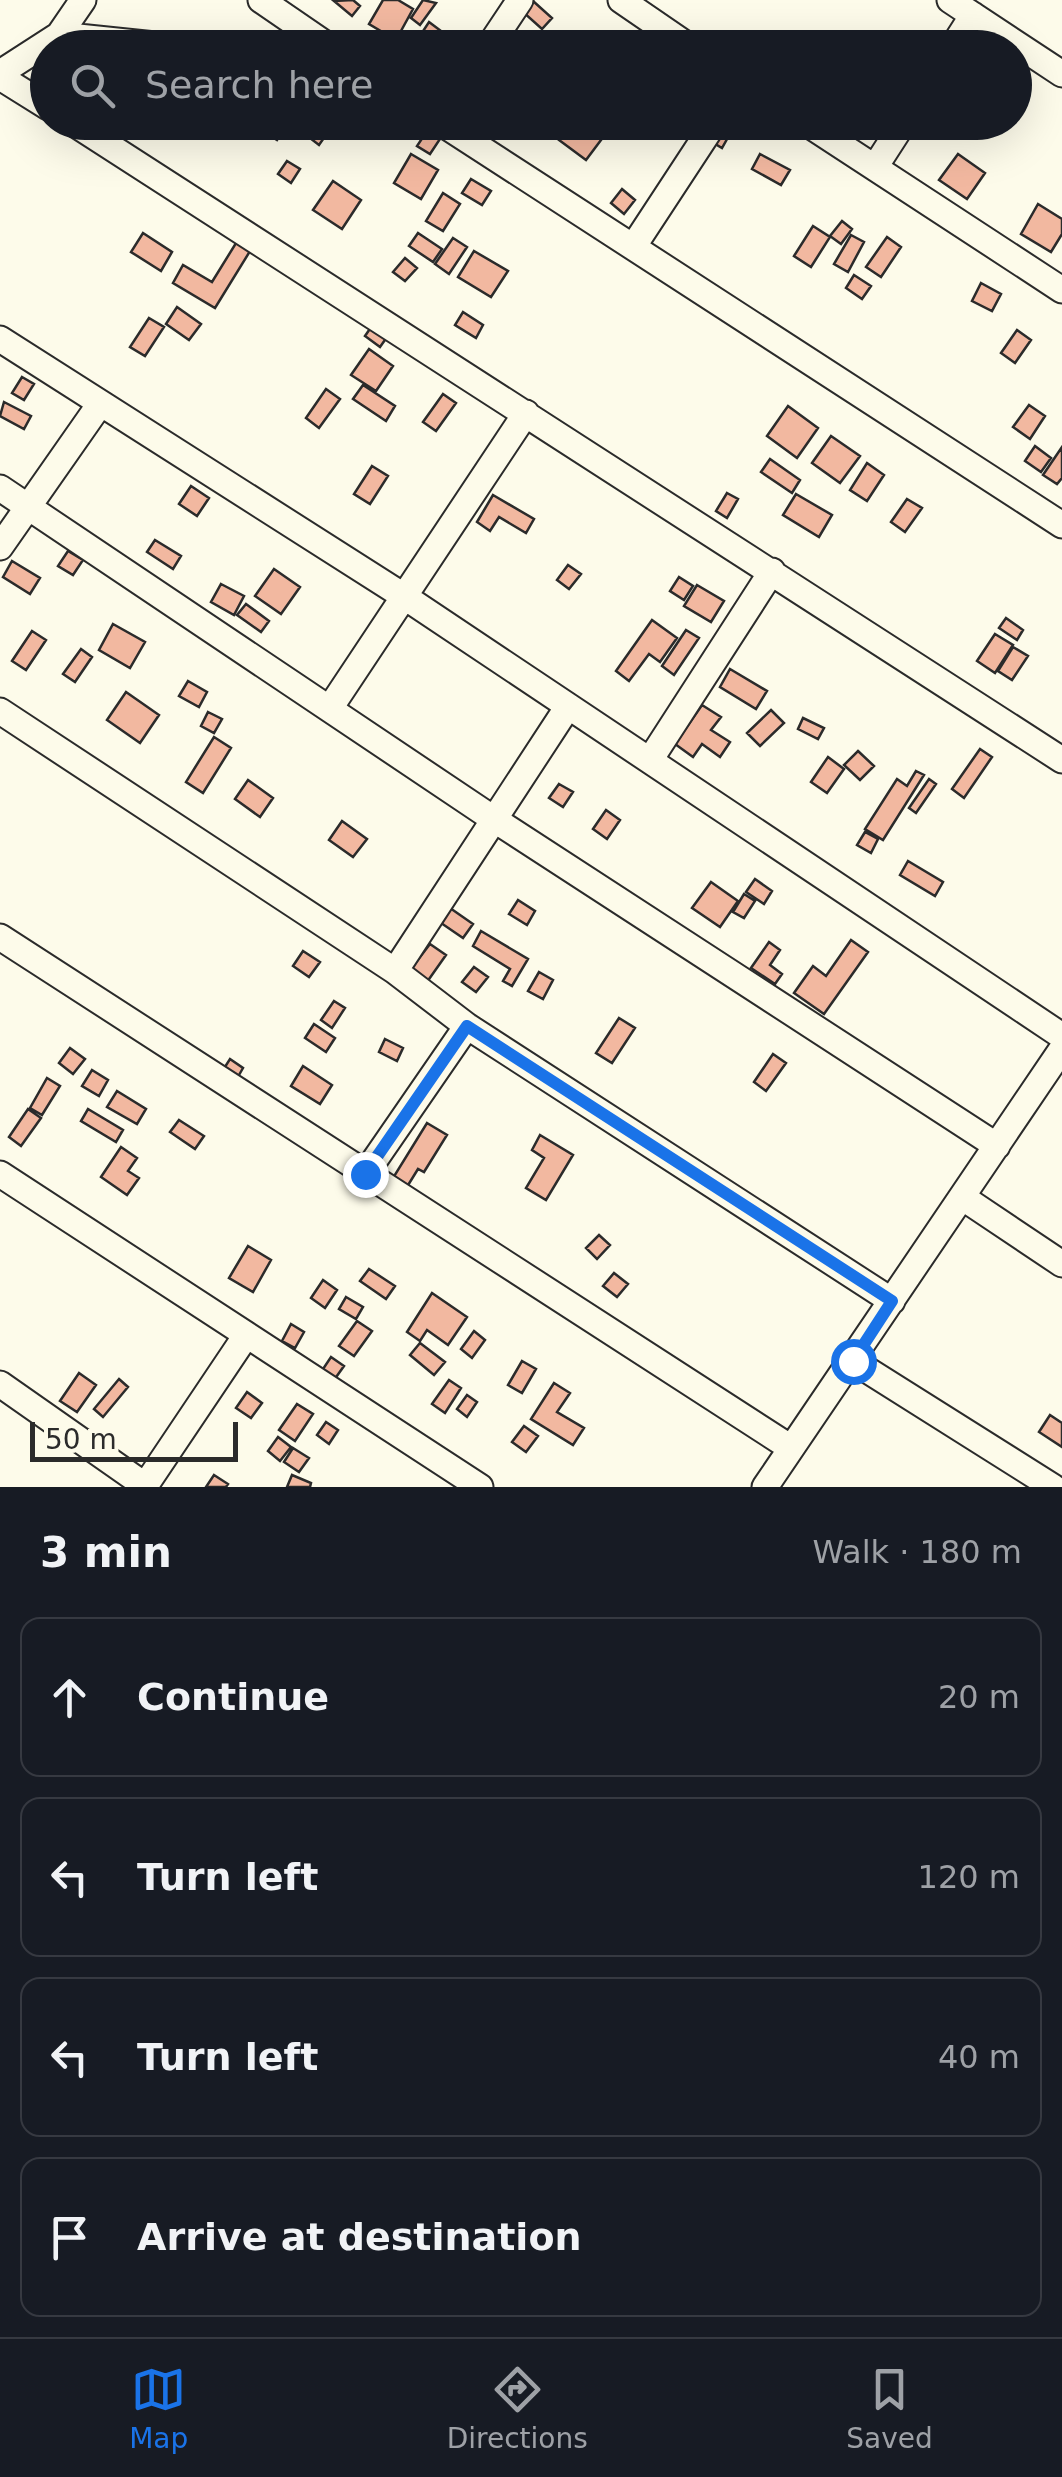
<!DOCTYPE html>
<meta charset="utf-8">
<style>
:root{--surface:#171b24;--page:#242831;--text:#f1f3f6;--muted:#9ea1a6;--line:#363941;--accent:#1a73e8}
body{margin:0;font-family:"DejaVu Sans",sans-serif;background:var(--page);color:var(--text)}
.scale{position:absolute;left:30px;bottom:25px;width:208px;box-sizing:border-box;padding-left:10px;border:5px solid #2b2b2b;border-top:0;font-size:28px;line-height:35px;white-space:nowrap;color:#2b2b2b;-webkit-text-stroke:8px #fdfbea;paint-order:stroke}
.stop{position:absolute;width:30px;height:30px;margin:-22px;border:8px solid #1a73e8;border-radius:50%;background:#fff}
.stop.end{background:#1a73e8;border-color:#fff;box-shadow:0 2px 10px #0008}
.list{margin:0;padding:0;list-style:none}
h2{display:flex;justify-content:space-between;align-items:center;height:130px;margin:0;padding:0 40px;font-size:42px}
h2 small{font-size:32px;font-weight:400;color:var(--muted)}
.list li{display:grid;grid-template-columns:65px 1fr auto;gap:30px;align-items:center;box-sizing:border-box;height:160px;margin:0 20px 20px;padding:0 20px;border:2px solid var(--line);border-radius:20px}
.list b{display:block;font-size:38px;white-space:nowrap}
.list em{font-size:32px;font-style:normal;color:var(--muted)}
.icon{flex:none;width:55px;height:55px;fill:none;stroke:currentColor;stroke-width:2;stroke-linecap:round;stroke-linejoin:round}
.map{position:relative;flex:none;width:1062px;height:1487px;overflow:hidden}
.search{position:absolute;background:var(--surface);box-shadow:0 10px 40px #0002;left:30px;right:30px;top:30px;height:110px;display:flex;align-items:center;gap:25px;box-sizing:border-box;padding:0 35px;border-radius:55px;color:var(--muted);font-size:38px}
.sheet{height:850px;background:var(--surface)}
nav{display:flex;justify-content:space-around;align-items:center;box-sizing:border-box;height:140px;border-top:2px solid var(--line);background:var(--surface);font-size:28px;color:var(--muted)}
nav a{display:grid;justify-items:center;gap:5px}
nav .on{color:var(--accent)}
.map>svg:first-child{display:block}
</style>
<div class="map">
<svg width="1062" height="1487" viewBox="0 0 1062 1487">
<rect width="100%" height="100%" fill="#fdfbea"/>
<path fill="#f2b8a0" stroke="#2b2b2b" stroke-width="2.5" d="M353 0 360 6 352 16 334 1Z
M383 0H398L413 9 396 40 369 24Z
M423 0 436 3 420 25 411 18Z
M533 1 552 18 542 29 523 12Z
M429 22 449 37 442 48H412Z
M548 34 562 43 559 48H539Z
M274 122 284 129 277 140 251 123Z
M314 122H335L319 145 306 135Z
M572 122H585L604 136 586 160 559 140Z
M717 123 731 132 722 148 707 139Z
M427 131 440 139 430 154 417 146Z
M411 154 438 170 421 199 394 183Z
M760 154 790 170 781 185 752 169Z
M958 154 985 173 967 199 939 180Z
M287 161 300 169 291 183 278 174Z
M471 179 491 191 482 205 462 193Z
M333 181 361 200 342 229 313 210Z
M622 189 635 200 624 214 611 203Z
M443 193 460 204 443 231 426 221Z
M1038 204 1062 219V234L1051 252 1021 234Z
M842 221 852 229 841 244 830 236Z
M813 226 830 237 811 267 794 256Z
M143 233 172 252 161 271 131 252Z
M418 233 442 249 433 262 409 246Z
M241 235 255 243 215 308 173 283 183 265 212 282Z
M851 235 864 242 848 272 834 264Z
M887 237 901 247 881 277 866 267Z
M453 238 467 247 449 274 435 264Z
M474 251 508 271 491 297 458 277Z
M405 258 417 268 405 281 393 272Z
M854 275 871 286 862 299 846 288Z
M981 283 1001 294 992 311 972 301Z
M177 307 201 324 189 340 166 324Z
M463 312 483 325 476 338 455 325Z
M149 318 164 327 145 356 130 347Z
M376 320 392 330 380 347 365 336Z
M1017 330 1031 340 1015 363 1001 353Z
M369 349 393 366 376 391 351 375Z
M22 377 34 384 24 400 12 393Z
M363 385 395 406 386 421 353 399Z
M326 389 340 399 319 428 306 418Z
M443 394 456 403 436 431 423 422Z
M4 402 31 416 24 429 0 416Z
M1029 405 1045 416 1030 439 1013 427Z
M788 406 818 428 797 458 767 436Z
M831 436 860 456 840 483 812 463Z
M1035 446 1051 458 1041 472 1025 461Z
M1062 447V478L1057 484 1043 475Z
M770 459 800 480 792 493 761 472Z
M867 463 884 475 867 501 850 490Z
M372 466 388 476 370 504 354 494Z
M191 486 209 498 197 516 179 504Z
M727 493 738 499 727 518 716 511Z
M796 494 832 515 819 537 783 515Z
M493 495 534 519 526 533 499 517 490 531 477 522Z
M907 499 922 508 905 532 891 522Z
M155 540 181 556 173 569 147 552Z
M68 551 83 560 73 575 58 566Z
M12 561 40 578 30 594 3 577Z
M568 565 581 574 569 589 557 580Z
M274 569 300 587 281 614 255 596Z
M679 577 693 586 684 600 670 591Z
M221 584 244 596 234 615 211 602Z
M697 585 724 601 711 622 684 606Z
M246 604 269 621 261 632 237 615Z
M1006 618 1023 630 1017 640 999 628Z
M652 620 677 638 660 662 649 654 629 681 616 671Z
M113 624 145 642 130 668 99 650Z
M686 630 699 638 674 675 662 666Z
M32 631 46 640 26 670 12 661Z
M995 634 1013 645 995 673 977 661Z
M1013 647 1028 656 1012 680 998 671Z
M81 649 92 657 75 682 63 674Z
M730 669 767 691 756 709 720 687Z
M188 681 207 692 199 707 179 696Z
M126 692 159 715 140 743 107 720Z
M702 705 721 717 711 730 730 742 720 757 702 744 693 757 675 744Z
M771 710 784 723 760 746 747 733Z
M208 712 222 719 214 733 201 726Z
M803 718 824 728 818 739 798 729Z
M214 737 231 748 203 793 186 782Z
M980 749 992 757 964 798 952 789Z
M858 751 874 766 860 780 844 765Z
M828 757 844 769 827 793 811 782Z
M916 771 924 775 883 840 865 829 897 779 907 786Z
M929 779 936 784 916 813 909 808Z
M248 780 273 798 260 817 235 799Z
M559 784 573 792 563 807 549 798Z
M606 810 620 820 607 839 593 829Z
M342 821 367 839 353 857 329 840Z
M865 832 878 839 871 853 857 845Z
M908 861 943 882 935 896 900 875Z
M755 879 772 891 764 904 746 892Z
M711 882 738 901 720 927 692 908Z
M744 894 755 901 744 918 733 912Z
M518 900 535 911 527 925 509 914Z
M450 908 473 924 463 938 441 923Z
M481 931 528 959 512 986 503 981 510 969 473 946Z
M851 940 868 952 824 1014 794 993 813 966 826 976Z
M769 942 780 950 770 965 782 974 775 984 751 968Z
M430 944 446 955 427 982 410 970Z
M303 951 320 962 309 977 293 966Z
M474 967 488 977 476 992 462 982Z
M539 972 553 980 543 999 528 991Z
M334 1001 345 1008 332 1028 321 1020Z
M619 1018 635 1028 612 1063 596 1053Z
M314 1024 335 1038 326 1052 305 1038Z
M385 1039 403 1048 397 1061 379 1052Z
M70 1048 85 1059 73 1074 59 1063Z
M773 1054 786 1063 766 1091 754 1082Z
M230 1059 243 1068 235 1082 221 1073Z
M303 1066 332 1085 320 1104 291 1086Z
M92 1070 108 1080 99 1096 82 1086Z
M47 1078 60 1086 42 1115 30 1108Z
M117 1091 146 1109 137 1124 107 1107Z
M28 1109 41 1118 21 1146 9 1137Z
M88 1109 123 1130 116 1142 81 1121Z
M179 1120 204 1136 195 1149 170 1132Z
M427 1123 447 1135 424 1172 418 1169 402 1195 388 1186Z
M540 1135 573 1155 546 1200 526 1188 544 1158 532 1150Z
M121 1147 137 1158 128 1171 139 1178 127 1195 101 1177Z
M599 1235 610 1245 597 1259 586 1248Z
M248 1246 271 1260 253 1292 229 1278Z
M369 1269 395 1286 386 1299 360 1281Z
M614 1273 628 1284 617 1297 603 1286Z
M323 1280 337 1290 325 1308 311 1298Z
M432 1293 467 1317 448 1345 427 1330 420 1341 407 1332Z
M346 1297 363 1307 356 1319 339 1309Z
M357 1321 372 1331 354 1356 339 1346Z
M291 1324 304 1332 295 1348 282 1341Z
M474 1331 485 1340 472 1358 461 1349Z
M420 1343 445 1362 434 1375 410 1355Z
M331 1357 344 1366 334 1380 321 1372Z
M522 1361 536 1369 522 1393 508 1385Z
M79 1373 96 1385 77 1412 60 1401Z
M119 1379 128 1387 103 1417 94 1409Z
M449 1380 461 1388 445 1413 432 1404Z
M554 1383 570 1393 557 1412 584 1428 573 1445 531 1419Z
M247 1392 262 1403 251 1418 236 1408Z
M467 1395 477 1402 467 1417 457 1409Z
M297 1404 313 1414 295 1441 279 1430Z
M1050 1415 1062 1423V1447L1039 1432Z
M326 1422 338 1430 329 1444 317 1435Z
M524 1426 538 1436 526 1452 512 1442Z
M278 1437 291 1447 280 1461 268 1451Z
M293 1448 309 1458 299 1472 284 1462Z
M214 1475 228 1484 226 1487H206Z
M292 1475 311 1483 310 1487H287Z"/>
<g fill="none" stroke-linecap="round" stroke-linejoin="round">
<g stroke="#2b2b2b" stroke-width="29">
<path id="minor" d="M261 0 331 48
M621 0 691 48
M950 0 1062 74
M59 35 184 48
M488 48 520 0
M952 48 973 15
M0 73 59 35 83 0
M0 77 48 107
M72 122 1062 760
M440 122 1062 525
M805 122 1062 290
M875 167 904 122
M633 247 715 122
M0 339 405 597 1062 1036
M0 488 492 818 997 1146
M0 547 100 404
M330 708 526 413
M0 711 395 971 467 1026 892 1301
M650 760 772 571
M0 937 791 1448
M395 971 567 708
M0 1174 480 1487
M365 1174 467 1026
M962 1197 1062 1264
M853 1361 1053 1487
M0 1384 147 1487
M145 1486 245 1337
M765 1487 1062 1049"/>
</g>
<use href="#minor" stroke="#fdfbea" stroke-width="25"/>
</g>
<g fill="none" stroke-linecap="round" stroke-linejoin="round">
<path stroke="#1a73e8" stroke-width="12" d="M365 1174 467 1026 892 1301 853 1361"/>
</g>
</svg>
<div class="scale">50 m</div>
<div class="stop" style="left:853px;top:1361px"></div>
<div class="stop end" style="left:365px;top:1174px"></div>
<div class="search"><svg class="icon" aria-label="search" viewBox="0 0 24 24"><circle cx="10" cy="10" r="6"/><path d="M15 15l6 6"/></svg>Search here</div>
</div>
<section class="sheet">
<h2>3 min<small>Walk · 180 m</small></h2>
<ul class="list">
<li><svg class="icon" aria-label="ahead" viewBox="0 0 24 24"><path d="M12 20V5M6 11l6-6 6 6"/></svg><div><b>Continue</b></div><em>20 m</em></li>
<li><svg class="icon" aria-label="left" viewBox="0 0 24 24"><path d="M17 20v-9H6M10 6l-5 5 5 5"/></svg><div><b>Turn left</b></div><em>120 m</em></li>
<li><svg class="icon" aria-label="left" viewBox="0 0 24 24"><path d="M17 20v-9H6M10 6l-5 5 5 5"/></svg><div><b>Turn left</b></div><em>40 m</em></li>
<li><svg class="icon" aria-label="arrive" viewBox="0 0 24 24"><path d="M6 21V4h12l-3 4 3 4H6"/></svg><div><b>Arrive at destination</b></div></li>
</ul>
</section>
<nav>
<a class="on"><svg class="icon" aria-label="map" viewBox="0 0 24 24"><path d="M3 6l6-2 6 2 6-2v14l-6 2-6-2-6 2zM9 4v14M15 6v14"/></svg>Map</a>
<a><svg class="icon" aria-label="directions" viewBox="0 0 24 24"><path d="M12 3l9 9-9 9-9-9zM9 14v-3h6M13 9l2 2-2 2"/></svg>Directions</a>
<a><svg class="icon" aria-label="saved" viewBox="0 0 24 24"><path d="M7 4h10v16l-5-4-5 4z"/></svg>Saved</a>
</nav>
